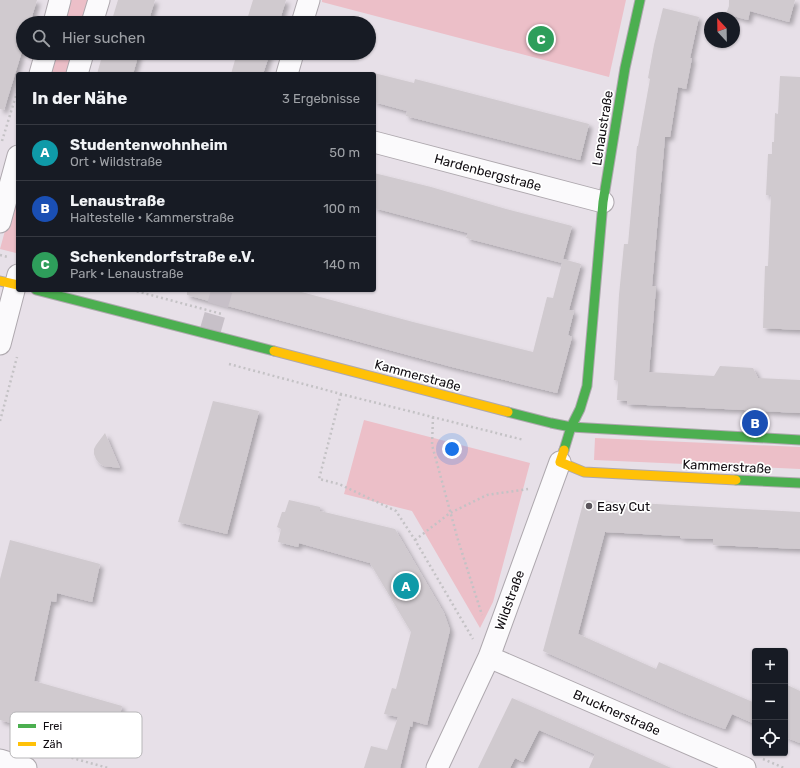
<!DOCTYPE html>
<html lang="de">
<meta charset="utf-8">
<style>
:root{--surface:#171b24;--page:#242831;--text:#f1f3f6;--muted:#9ea1a6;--line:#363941;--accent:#0b8043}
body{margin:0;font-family:Rubik,sans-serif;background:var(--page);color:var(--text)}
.controls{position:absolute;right:12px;bottom:12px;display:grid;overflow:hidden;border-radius:4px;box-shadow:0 1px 3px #0004}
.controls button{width:36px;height:36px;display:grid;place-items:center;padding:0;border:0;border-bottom:1px solid var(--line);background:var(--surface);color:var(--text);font:20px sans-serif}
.compass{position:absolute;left:704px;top:12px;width:36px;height:36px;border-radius:50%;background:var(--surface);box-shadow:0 1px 3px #0004;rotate:338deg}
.you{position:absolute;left:452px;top:449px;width:14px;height:14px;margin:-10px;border:3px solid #fff;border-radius:50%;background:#1a73e8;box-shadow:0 0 0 6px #1a73e833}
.badge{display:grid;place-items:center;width:26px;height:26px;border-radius:50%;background:var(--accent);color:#fff;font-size:13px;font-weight:700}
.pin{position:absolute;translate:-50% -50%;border:2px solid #fff;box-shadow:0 1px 4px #0006}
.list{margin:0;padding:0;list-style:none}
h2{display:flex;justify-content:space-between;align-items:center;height:52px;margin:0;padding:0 16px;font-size:17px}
h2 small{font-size:13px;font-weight:400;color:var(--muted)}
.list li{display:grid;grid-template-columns:26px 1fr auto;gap:12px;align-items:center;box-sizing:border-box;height:56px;padding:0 16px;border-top:1px solid var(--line)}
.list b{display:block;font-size:15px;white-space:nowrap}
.list p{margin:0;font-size:13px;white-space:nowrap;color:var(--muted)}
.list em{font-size:13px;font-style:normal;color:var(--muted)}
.icon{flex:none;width:22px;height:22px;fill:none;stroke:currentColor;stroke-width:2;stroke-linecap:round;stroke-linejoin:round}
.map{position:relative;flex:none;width:800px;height:768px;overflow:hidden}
.search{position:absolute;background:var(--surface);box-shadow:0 1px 3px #0004;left:16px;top:16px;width:360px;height:44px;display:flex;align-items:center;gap:10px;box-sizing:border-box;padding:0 14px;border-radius:22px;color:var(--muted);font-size:15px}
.panel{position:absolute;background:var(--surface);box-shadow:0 1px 3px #0004;left:16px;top:72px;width:360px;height:220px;border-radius:4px}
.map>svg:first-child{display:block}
</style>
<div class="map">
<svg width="800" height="768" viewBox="0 0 800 768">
<defs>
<filter id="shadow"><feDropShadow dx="3.5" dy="3.5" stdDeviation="2" flood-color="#0004"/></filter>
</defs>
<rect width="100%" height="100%" fill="#e7e0e8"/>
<path fill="#ecbfc8" d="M68 0H91L85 23H61Z
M322 0H626L609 77 322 2Z
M53 53H76L69 74H48Z
M18 183V247L16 253 0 249Z
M364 420 530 463 493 602 480 628 412 511 344 494Z
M595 438 800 447V469L594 460Z"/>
<path fill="#d0cacf" filter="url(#shadow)" d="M0 0H37L30 23H23V48L4 110 0 109Z
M118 0H155L148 23H111Z
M253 0H286L279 23H246Z
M729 0H795L789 22 750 11 748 20 726 14 729 6Z
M663 8 699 17 690 58H692L686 89 678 87 670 137H665L652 286 656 287 649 372 714 376 720 366 753 368 758 378 800 380V413L627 404V401L617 400 618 381 614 380 619 295 624 244H628L637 146H638L650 79 648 78 654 45Z
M103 53H139L133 74H97Z
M237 53H270L263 74H231Z
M374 73 414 83 415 79 589 124 580 160 406 116 407 111 374 102Z
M780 76 800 77V330L763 328 765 266H768L771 195H766L768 154H772V142H774L775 113 778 114Z
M374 173 431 187 506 209 572 226 563 259 581 264 569 310 574 311 568 335 572 337 557 393 452 367 187 295V290H294L413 322 533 352 547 297 553 298 562 263 466 238 468 233 374 208Z
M213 401 259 411 227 534 178 522Z
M105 433 120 468 104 466 99 463 96 459 94 454V449L96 445Z
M289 500 320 507V511L395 529 444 613 450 630 427 725 413 721 412 727 410 726 400 768H364L371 746 387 750 398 717 384 714 392 688 396 689 411 632 370 563 299 543 298 547 278 542 281 529 277 527 282 512H285Z
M584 500 800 512V549L713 545V539L680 538V536L605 532 578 634 656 669 659 662 755 703V724L732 714 725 729 683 713 543 651Z
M10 540 100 564 92 602 57 593 56 602 51 601 34 681 122 706 112 751 0 720V579Z
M785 684 800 691V743L785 737Z
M512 698 583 729 671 768H589L595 754 539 730 523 762 515 758 510 768H478Z"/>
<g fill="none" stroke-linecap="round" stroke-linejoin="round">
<path stroke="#c7c0c8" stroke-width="21" stroke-dasharray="21 10" stroke-linecap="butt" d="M209 335 222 290"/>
<g stroke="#aea8ae" stroke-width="23">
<path id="street" d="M54 23 60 0
M92 23 99 0
M302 23 309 0
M40 74 46 53
M77 74 83 53
M287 74 293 53
M374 142 603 202
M0 222 18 156
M0 344 18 275
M489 657 745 768
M0 760 26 768
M437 768 489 657 560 462"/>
</g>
<g stroke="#aea8ae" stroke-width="11">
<path id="fast" d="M36 290 274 351
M508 412 551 423 571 427 800 440
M564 450 571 427 580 409 587 386 603 202 625 68 640 0
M736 480 800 483"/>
</g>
<g stroke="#aea8ae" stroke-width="11">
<path id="slow" d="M0 281 18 285
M274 351 508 412
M564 450 560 462 584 472 736 480"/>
</g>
<path stroke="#c4c2c5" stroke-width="2.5" stroke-dasharray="2 3" stroke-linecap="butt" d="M2 141 18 89
M0 255 8 257
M132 290 222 314
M229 364 341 394 524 440
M341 394 319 479 339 484 396 511 415 540 473 639
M433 417 432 445 458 540 482 615
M0 421 17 357
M415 540 450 513 487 495 528 489
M33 747 108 768
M763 759 784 768"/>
<use href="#street" stroke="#fbfafc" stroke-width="21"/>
<use href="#fast" stroke="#4caf50" stroke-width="9"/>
<use href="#slow" stroke="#ffc107" stroke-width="9"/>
</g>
<circle fill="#5b565c" stroke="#fff" stroke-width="1.5" cx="589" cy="506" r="4"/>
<g text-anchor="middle" stroke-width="3.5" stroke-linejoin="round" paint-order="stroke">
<g font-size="13" fill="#100c11" stroke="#fff">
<text transform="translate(602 128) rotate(-81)" y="5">Lenaustraße</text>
<text transform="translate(488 172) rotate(15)" y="5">Hardenbergstraße</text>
<text transform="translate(418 375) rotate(15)" y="5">Kammerstraße</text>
<text transform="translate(727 466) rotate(3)" y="5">Kammerstraße</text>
<text transform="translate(509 600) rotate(-70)" y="5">Wildstraße</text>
<text transform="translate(617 712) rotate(24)" y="5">Brucknerstraße</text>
</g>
<g font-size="13" fill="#100c11" stroke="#fff" text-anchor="start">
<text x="597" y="511">Easy Cut</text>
</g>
</g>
<rect x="10" y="712" width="132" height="46" rx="6" fill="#fff" stroke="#b7b6b8" stroke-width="1"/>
<rect x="18" y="724" width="18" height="4" fill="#4caf50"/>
<rect x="18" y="742" width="18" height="4" fill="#ffc107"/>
<g font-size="11" fill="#100c11">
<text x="43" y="730">Frei</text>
<text x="43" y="748">Zäh</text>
</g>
</svg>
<div class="controls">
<button>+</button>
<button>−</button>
<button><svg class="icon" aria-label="locate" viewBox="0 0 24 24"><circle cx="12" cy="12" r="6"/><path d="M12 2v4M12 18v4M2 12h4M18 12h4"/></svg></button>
</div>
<svg class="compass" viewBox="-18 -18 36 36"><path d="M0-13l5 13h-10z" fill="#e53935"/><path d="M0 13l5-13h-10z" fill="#9ea1a6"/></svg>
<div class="you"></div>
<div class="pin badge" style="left:406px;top:586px;background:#0f9aa8">A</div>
<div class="pin badge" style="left:755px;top:423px;background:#1a4fb4">B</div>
<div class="pin badge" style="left:541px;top:39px;background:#2e9e5b">C</div>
<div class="search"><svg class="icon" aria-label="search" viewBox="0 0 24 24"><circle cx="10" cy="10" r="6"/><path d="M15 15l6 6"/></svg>Hier suchen</div>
<section class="panel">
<h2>In der Nähe<small>3 Ergebnisse</small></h2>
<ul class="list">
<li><span class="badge" style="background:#0f9aa8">A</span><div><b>Studentenwohnheim</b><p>Ort · Wildstraße</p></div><em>50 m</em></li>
<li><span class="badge" style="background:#1a4fb4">B</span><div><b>Lenaustraße</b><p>Haltestelle · Kammerstraße</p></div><em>100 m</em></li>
<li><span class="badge" style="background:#2e9e5b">C</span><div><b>Schenkendorfstraße e.V.</b><p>Park · Lenaustraße</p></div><em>140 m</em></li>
</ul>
</section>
</div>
